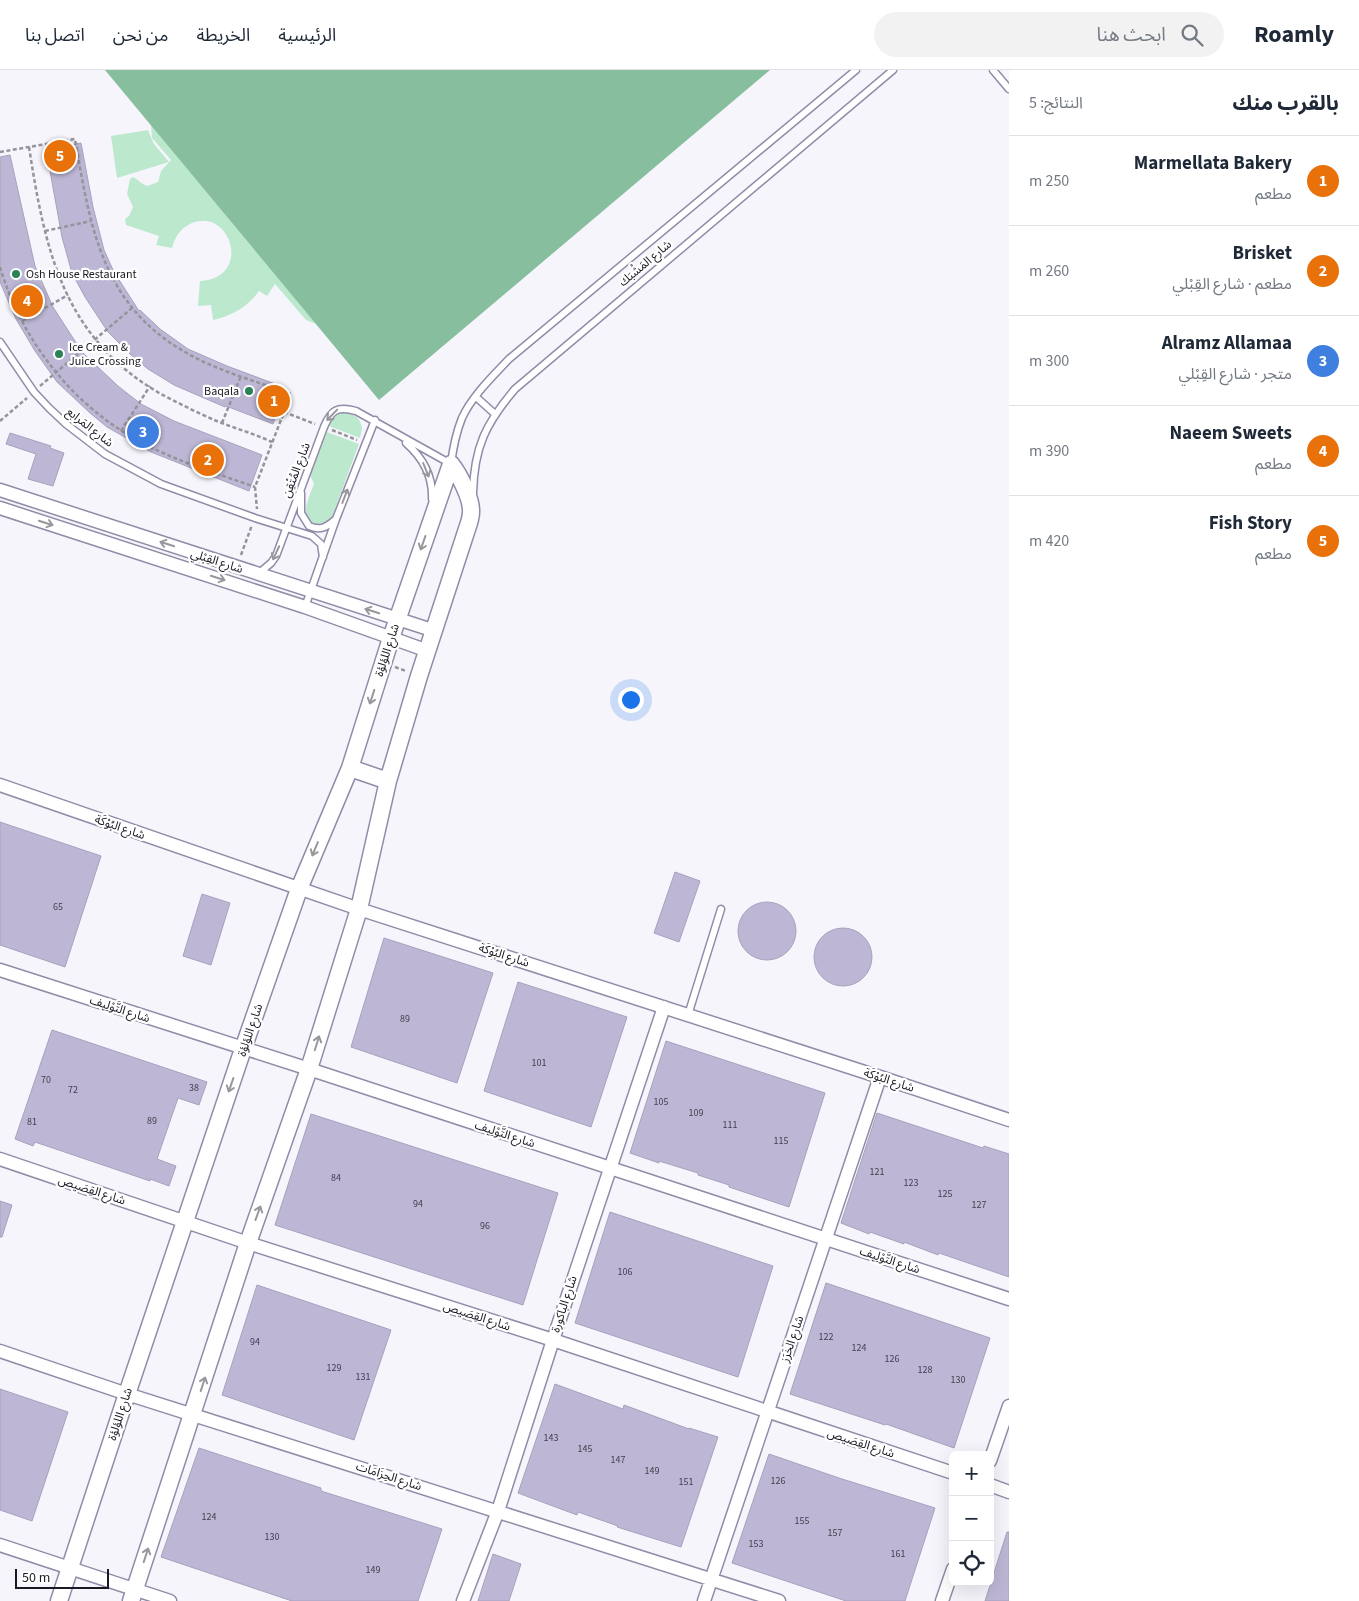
<!DOCTYPE html>
<html lang="ar">
<meta charset="utf-8">
<style>
:root{--surface:#fff;--page:#f2f2f3;--text:#1f2937;--muted:#747a83;--line:#e0e1e3;--accent:#0b8043}
body{margin:0;font-family:"Source Sans 3","Noto Sans Arabic",sans-serif;background:var(--page);color:var(--text);direction:rtl}
.controls{position:absolute;right:15px;bottom:15px;display:grid;overflow:hidden;border-radius:8px;box-shadow:0 5px 20px #0002}
.controls button{width:45px;height:45px;display:grid;place-items:center;padding:0;border:0;border-bottom:1px solid var(--line);background:var(--surface);color:var(--text);font:25px sans-serif}
.scale{position:absolute;left:15px;bottom:12px;width:94px;box-sizing:border-box;padding-left:5px;border:2px solid #1a1822;border-top:0;font-size:14px;line-height:18px;white-space:nowrap;color:#1a1822;-webkit-text-stroke:4px #fff;paint-order:stroke}
.you{position:absolute;left:630px;top:629px;width:18px;height:18px;margin:-12px;border:4px solid #fff;border-radius:50%;background:#1a73e8;box-shadow:0 0 0 8px #1a73e833}
.badge{display:grid;place-items:center;width:32px;height:32px;border-radius:50%;background:var(--accent);color:#fff;font-size:16px;font-weight:700}
.pin{position:absolute;translate:-50% -50%;border:2px solid #fff;box-shadow:0 1px 5px #0006}
.list{margin:0;padding:0;list-style:none}
h2{display:flex;justify-content:space-between;align-items:center;height:65px;margin:0;padding:0 20px;font-size:21px}
h2 small{font-size:16px;font-weight:400;color:var(--muted)}
.list li{display:grid;grid-template-columns:32px 1fr auto;gap:15px;align-items:center;box-sizing:border-box;height:90px;padding:0 20px;border-top:1px solid var(--line)}
.list b{display:block;font-size:19px;white-space:nowrap}
.list p{margin:0;font-size:16px;white-space:nowrap;color:var(--muted)}
.list em{font-size:16px;font-style:normal;color:var(--muted)}
.icon{flex:none;width:28px;height:28px;fill:none;stroke:currentColor;stroke-width:2;stroke-linecap:round;stroke-linejoin:round}
.map{position:relative;flex:none;width:1009px;height:1531px;overflow:hidden;direction:ltr}
header{display:flex;align-items:center;gap:30px;box-sizing:border-box;height:70px;padding:0 25px;background:var(--surface);border-bottom:1px solid var(--line)}
header strong{font-size:24px}
nav{display:flex;gap:28px;margin-inline-start:auto;font-size:18px}
.search{width:350px;height:45px;background:var(--page);display:flex;align-items:center;gap:12px;box-sizing:border-box;padding:0 18px;border-radius:28px;color:var(--muted);font-size:19px}
main{display:flex}
aside{flex:1;background:var(--surface)}
.map>svg:first-child{display:block}
</style>
<header>
<strong>Roamly</strong>
<div class="search"><svg class="icon" aria-label="search" viewBox="0 0 24 24"><circle cx="10" cy="10" r="6"/><path d="M15 15l6 6"/></svg>ابحث هنا</div>
<nav><a>الرئيسية</a><a>الخريطة</a><a>من نحن</a><a>اتصل بنا</a></nav>
</header>
<main>
<aside>
<h2>بالقرب منك<small>النتائج: 5</small></h2>
<ul class="list">
<li><span class="badge" style="background:#e8710a">1</span><div><b>Marmellata Bakery</b><p>مطعم</p></div><em>250 m</em></li>
<li><span class="badge" style="background:#e8710a">2</span><div><b>Brisket</b><p>مطعم · شارع القِبْلي</p></div><em>260 m</em></li>
<li><span class="badge" style="background:#3f7fe0">3</span><div><b>Alramz Allamaa</b><p>متجر · شارع القِبْلي</p></div><em>300 m</em></li>
<li><span class="badge" style="background:#e8710a">4</span><div><b>Naeem Sweets</b><p>مطعم</p></div><em>390 m</em></li>
<li><span class="badge" style="background:#e8710a">5</span><div><b>Fish Story</b><p>مطعم</p></div><em>420 m</em></li>
</ul>
</aside>
<div class="map">
<svg width="1009" height="1531" viewBox="0 0 1009 1531">
<rect width="100%" height="100%" fill="#f6f5fb"/>
<path fill="#bce9ce" d="M151 55 316 254 306 250 275 214 267 226 259 221C248 237 231 246 213 250L211 235 198 236 200 211C254 208 230 135 190 154 180 159 175 167 172 178L156 175 159 166 126 155 125 149 129 146 133 137 127 124 130 109 133 107C138 109 141 114 147 116L158 112 161 101 169 92 117 108 111 66 148 60 154 74 169 92 171 90 152 68Z
M342 342C353 342 360 347 362 358L360 368 329 356 333 348Z
M327 362 359 374 332 447 327 451 317 455C297 449 309 428 314 414L310 405Z"/>
<path fill="#87be9e" d="M105 0H770L379 330Z"/>
<path fill="#bdb7d5" stroke="#a7a1be" d="M81 73 93 137 104 180 114 202 139 241 140 240 160 259 188 279 227 296 286 318 273 354 226 336 225 337 174 315 148 299 133 287 108 262 85 227 72 203 62 167 46 79Z
M10 85 35 196 53 237 82 282 118 316 141 334 174 351 262 385 249 421 151 382 107 357 90 343 57 312 35 281 16 249 0 212V87Z
M10 363 51 376 50 378 64 383 53 416 28 409 36 384 6 374Z
M0 752 101 786 65 897 0 875Z
M675 802 700 811 679 872 654 863Z
M202 824 230 833 211 895 183 886Z
M738 861a29 29 0 1 1 58 0a29 29 0 1 1-58 0Z
M814 887a29 29 0 1 1 58 0a29 29 0 1 1-58 0Z
M384 868 493 903 457 1013 351 977Z
M518 912 627 947 591 1057 484 1021Z
M52 960 207 1012 199 1035 178 1028 157 1089 176 1096 169 1116 150 1109V1111L35 1072 33 1076 15 1069Z
M666 971 825 1023 789 1137 729 1117V1115L698 1105V1103L659 1091V1093L630 1083Z
M877 1043 983 1078 984 1076 1009 1084V1207L939 1183 938 1185 904 1172V1174L870 1162 869 1164 841 1153Z
M311 1044 558 1123 523 1235 275 1155Z
M0 1131 12 1135 2 1167H0Z
M610 1142 773 1196 738 1307 575 1253Z
M826 1213 990 1268 954 1378 886 1354 885 1355 790 1324Z
M257 1215 391 1260 354 1370 222 1325Z
M555 1314 623 1339 624 1335 689 1359V1358L718 1367 681 1477 617 1457 618 1456 578 1442 577 1445 518 1423Z
M0 1319 68 1342 32 1451 0 1440Z
M199 1378 321 1418V1421L442 1459 418 1531H292L161 1487Z
M769 1384 839 1408 935 1438 905 1531H846L732 1493Z
M1007 1462H1009V1531H985Z
M493 1484 521 1494 509 1531H478Z"/>
<g fill="none" stroke-linecap="round" stroke-linejoin="round">
<g stroke="#928ba8" stroke-width="9">
<path id="service" d="M993 0 1009 19
M0 272 34 322 49 338 66 354 105 384 161 414 255 448 312 466 321 474 323 487
M476 327 495 344
M406 373C422 387 433 406 432 429
M301 423V443L309 456C320 461 327 457 335 450
M473 423C474 377 486 353 515 319L893 0
M258 504 271 493 276 486 324 357C331 340 337 336 356 341L451 394C453 378 456 363 462 348 472 326 493 306 509 289L856 0
M305 537 336 449 375 350
M688 945 721 839"/>
</g>
<g stroke="#928ba8" stroke-width="15">
<path id="minor" d="M0 420 435 561
M0 438 305 537 428 581
M0 715 359 839 880 1007 1009 1050
M0 900 309 999 1009 1229
M0 1089 248 1173 553 1270 953 1403
M0 1281 127 1324 779 1531
M990 1391 1009 1336
M990 1415 1009 1422
M0 1475 170 1531
M463 1531 498 1441 553 1270 664 937
M704 1531 880 1007
M942 1531 953 1499"/>
</g>
<g stroke="#928ba8" stroke-width="19">
<path id="tertiary" d="M350 698 388 711
M59 1531 127 1324 243 979 299 819 350 698 391 568 451 394
M131 1531 248 1173 309 999 359 839 388 711 419 606 466 462C468 456 471 449 471 442 472 429 459 404 451 394"/>
</g>
<path stroke="#95939b" stroke-width="2.5" stroke-dasharray="4 2.5" stroke-linecap="butt" d="M29 77C45 180 63 268 161 324 180 334 200 344 219 352 237 359 255 364 272 372
M0 82 75 69C90 155 101 234 185 282 217 301 256 311 291 324L255 417 257 439
M45 161 91 151
M0 197C21 269 72 335 139 371 175 391 216 403 255 417
M22 251 68 225
M40 316 132 238
M284 342 315 354
M0 351 27 328
M222 353 241 306
M332 360 357 370
M121 361 150 316
M241 485 252 455
M395 597 406 601"/>
<use href="#service" stroke="#fff" stroke-width="6"/>
<use href="#minor" stroke="#fff" stroke-width="12"/>
<use href="#tertiary" stroke="#fff" stroke-width="16"/>
</g>
<defs><path id="oneway-shaft" d="M-6 0H5M1.5-3L5.5 0L1.5 3" fill="none" stroke-width="1.6" stroke-linecap="round" stroke-linejoin="round" transform="scale(1.25)"/></defs>
<g stroke="#98979c">
<use href="#oneway-shaft" transform="translate(332 345) rotate(134)"/>
<use href="#oneway-shaft" transform="translate(426 400) rotate(68)"/>
<use href="#oneway-shaft" transform="translate(345 426) rotate(-69)"/>
<use href="#oneway-shaft" transform="translate(46 453) rotate(18)"/>
<use href="#oneway-shaft" transform="translate(423 473) rotate(109)"/>
<use href="#oneway-shaft" transform="translate(167 474) rotate(-162)"/>
<use href="#oneway-shaft" transform="translate(276 483) rotate(115)"/>
<use href="#oneway-shaft" transform="translate(218 508) rotate(18)"/>
<use href="#oneway-shaft" transform="translate(372 541) rotate(-162)"/>
<use href="#oneway-shaft" transform="translate(372 627) rotate(108)"/>
<use href="#oneway-shaft" transform="translate(315 779) rotate(113)"/>
<use href="#oneway-shaft" transform="translate(317 973) rotate(-73)"/>
<use href="#oneway-shaft" transform="translate(231 1015) rotate(109)"/>
<use href="#oneway-shaft" transform="translate(258 1143) rotate(-70)"/>
<use href="#oneway-shaft" transform="translate(203 1314) rotate(-72)"/>
<use href="#oneway-shaft" transform="translate(146 1485) rotate(-72)"/>
</g>
<g fill="#2a8257" stroke="#fff" stroke-width="2">
<circle cx="16" cy="204" r="5"/>
<circle cx="59" cy="284" r="5"/>
<circle cx="249" cy="321" r="5"/>
</g>
<g text-anchor="middle" stroke-width="4.5" stroke-linejoin="round" paint-order="stroke">
<g font-size="10" fill="#43404f">
<text x="58" y="840">65</text>
<text x="405" y="952">89</text>
<text x="539" y="996">101</text>
<text x="46" y="1013">70</text>
<text x="194" y="1021">38</text>
<text x="73" y="1023">72</text>
<text x="661" y="1035">105</text>
<text x="696" y="1046">109</text>
<text x="152" y="1054">89</text>
<text x="32" y="1055">81</text>
<text x="730" y="1058">111</text>
<text x="781" y="1074">115</text>
<text x="877" y="1105">121</text>
<text x="336" y="1111">84</text>
<text x="911" y="1116">123</text>
<text x="945" y="1127">125</text>
<text x="418" y="1137">94</text>
<text x="979" y="1138">127</text>
<text x="485" y="1159">96</text>
<text x="625" y="1205">106</text>
<text x="826" y="1270">122</text>
<text x="255" y="1275">94</text>
<text x="859" y="1281">124</text>
<text x="892" y="1292">126</text>
<text x="334" y="1301">129</text>
<text x="925" y="1303">128</text>
<text x="363" y="1310">131</text>
<text x="958" y="1313">130</text>
<text x="551" y="1371">143</text>
<text x="585" y="1382">145</text>
<text x="618" y="1393">147</text>
<text x="652" y="1404">149</text>
<text x="778" y="1414">126</text>
<text x="686" y="1415">151</text>
<text x="209" y="1450">124</text>
<text x="802" y="1454">155</text>
<text x="835" y="1466">157</text>
<text x="272" y="1470">130</text>
<text x="756" y="1477">153</text>
<text x="898" y="1487">161</text>
<text x="373" y="1503">149</text>
</g>
<g font-size="12" fill="#1a1822" stroke="#fff">
<text transform="translate(645 193) rotate(-40)" y="4">شارع المَشْبَك</text>
<text transform="translate(90 357) rotate(38)" y="4">شارع المَرابع</text>
<text transform="translate(296 400) rotate(-69)" y="4">شارع المُتْقِن</text>
<text transform="translate(217 491) rotate(18)" y="4">شارع القِبْلي</text>
<text transform="translate(387 580) rotate(-72)" y="4">شارع اللؤلؤة</text>
<text transform="translate(120 757) rotate(19)" y="4">شارع البُوْكَة</text>
<text transform="translate(504 885) rotate(18)" y="4">شارع البُوْكَة</text>
<text transform="translate(120 939) rotate(18)" y="4">شارع التَّوْلِيف</text>
<text transform="translate(250 960) rotate(-71)" y="4">شارع اللؤلؤة</text>
<text transform="translate(889 1010) rotate(18)" y="4">شارع البُوْكَة</text>
<text transform="translate(505 1064) rotate(18)" y="4">شارع التَّوْلِيف</text>
<text transform="translate(92 1120) rotate(18)" y="4">شارع القِصَيص</text>
<text transform="translate(890 1190) rotate(18)" y="4">شارع التَّوْلِيف</text>
<text transform="translate(564 1234) rotate(-72)" y="4">شارع الباكورة</text>
<text transform="translate(477 1246) rotate(18)" y="4">شارع القِصَيص</text>
<text transform="translate(792 1269) rotate(-71)" y="4">شارع الخَرَز</text>
<text transform="translate(120 1344) rotate(-72)" y="4">شارع اللؤلؤة</text>
<text transform="translate(861 1373) rotate(18)" y="4">شارع القِصَيص</text>
<text transform="translate(389 1406) rotate(18)" y="4">شارع الحِزَامَات</text>
</g>
<g font-size="12" fill="#1a1822" stroke="#fff" text-anchor="start">
<text x="26" y="208">Osh House Restaurant</text>
<text x="69" y="281">Ice Cream &amp;<tspan x="69" dy="14">Juice Crossing</tspan></text>
<text x="239" y="325" text-anchor="end">Baqala</text>
</g>
</g>
</svg>
<div class="controls">
<button>+</button>
<button>−</button>
<button><svg class="icon" aria-label="locate" viewBox="0 0 24 24"><circle cx="12" cy="12" r="6"/><path d="M12 2v4M12 18v4M2 12h4M18 12h4"/></svg></button>
</div>
<div class="scale">50 m</div>
<div class="you"></div>
<div class="pin badge" style="left:274px;top:331px;background:#e8710a">1</div>
<div class="pin badge" style="left:208px;top:390px;background:#e8710a">2</div>
<div class="pin badge" style="left:143px;top:362px;background:#3f7fe0">3</div>
<div class="pin badge" style="left:27px;top:231px;background:#e8710a">4</div>
<div class="pin badge" style="left:60px;top:86px;background:#e8710a">5</div>
</div>
</main>
